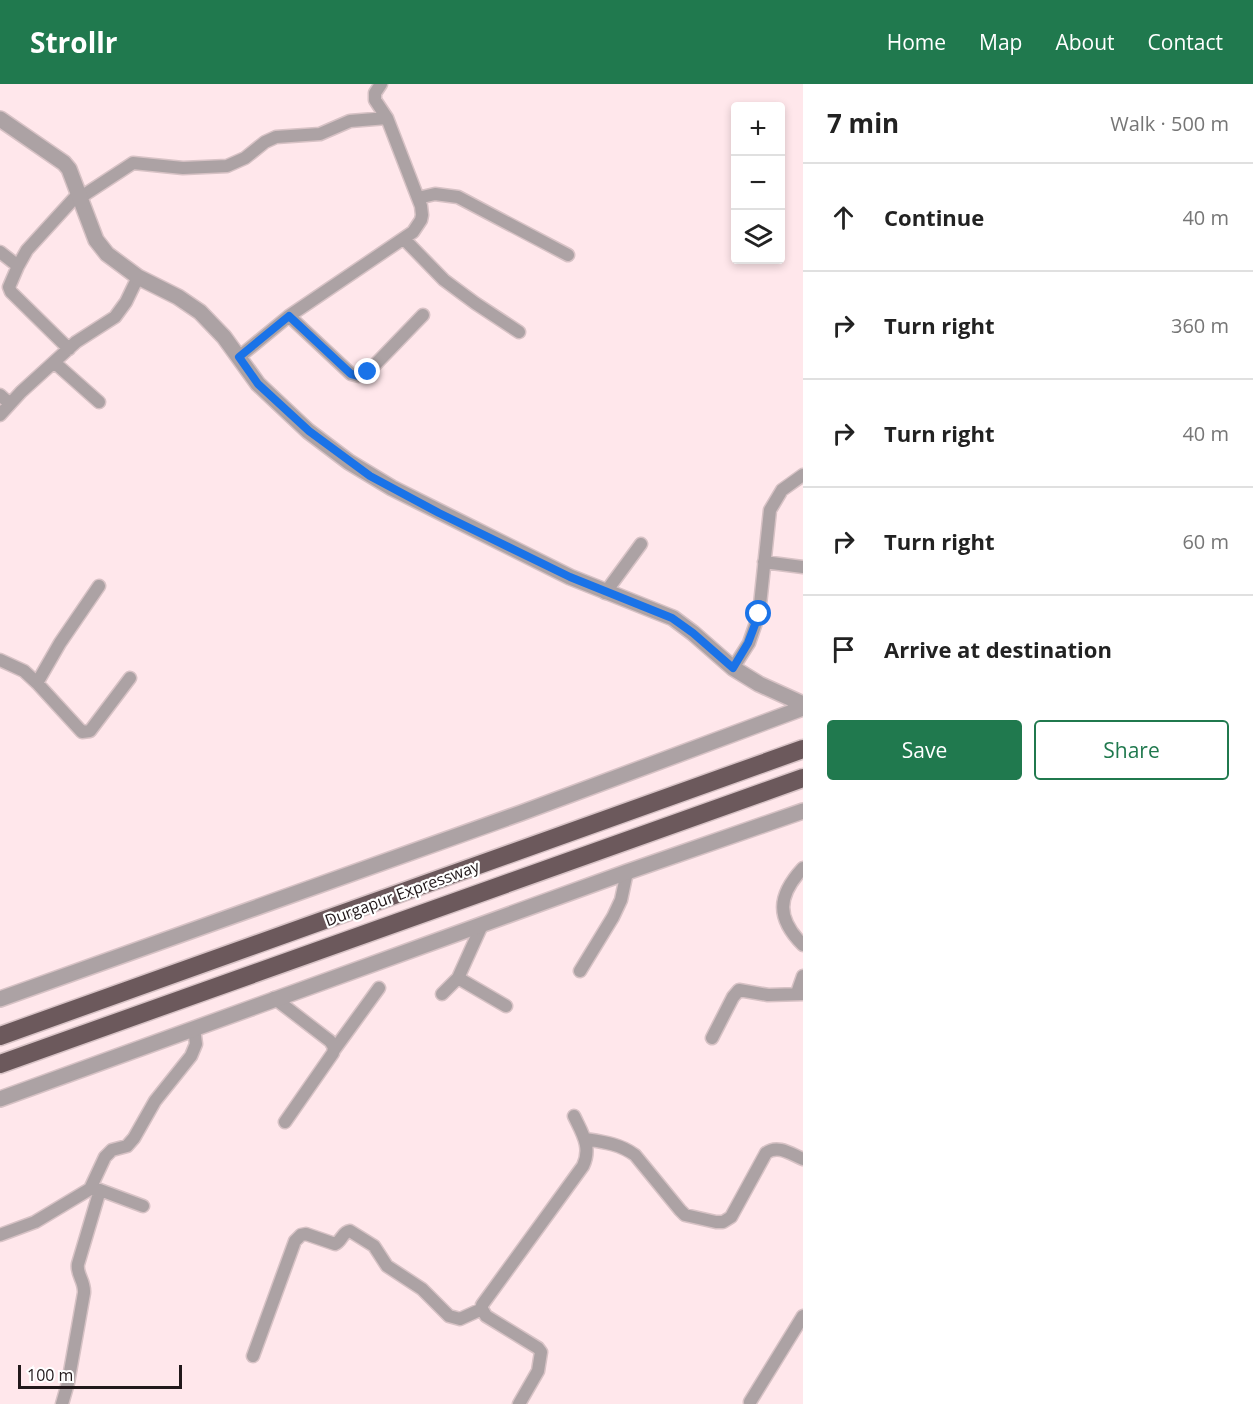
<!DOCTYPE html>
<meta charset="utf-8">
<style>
:root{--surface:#fff;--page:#f2f2f2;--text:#222;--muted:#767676;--line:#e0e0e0;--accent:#20794e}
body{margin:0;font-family:"Open Sans",sans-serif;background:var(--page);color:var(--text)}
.controls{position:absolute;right:18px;top:18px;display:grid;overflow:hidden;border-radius:6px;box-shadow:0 3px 9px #0003}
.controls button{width:54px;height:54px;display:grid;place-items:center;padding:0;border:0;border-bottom:2px solid var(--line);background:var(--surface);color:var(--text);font:30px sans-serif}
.scale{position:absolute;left:18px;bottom:15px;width:164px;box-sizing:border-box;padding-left:6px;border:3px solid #21181a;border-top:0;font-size:16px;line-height:21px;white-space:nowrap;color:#21181a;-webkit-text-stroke:4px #fff;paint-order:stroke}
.stop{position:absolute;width:18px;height:18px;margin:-14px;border:4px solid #1a73e8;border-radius:50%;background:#fff}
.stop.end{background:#1a73e8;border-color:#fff;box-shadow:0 2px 6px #0008}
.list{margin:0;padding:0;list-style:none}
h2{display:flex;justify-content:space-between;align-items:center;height:78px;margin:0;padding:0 24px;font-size:26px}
h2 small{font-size:20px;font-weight:400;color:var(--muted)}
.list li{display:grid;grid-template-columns:39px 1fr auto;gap:18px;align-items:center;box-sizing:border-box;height:108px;padding:0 24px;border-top:2px solid var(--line)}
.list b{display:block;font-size:22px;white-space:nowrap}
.list em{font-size:20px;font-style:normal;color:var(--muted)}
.actions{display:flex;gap:12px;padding:18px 24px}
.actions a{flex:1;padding:14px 0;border:2px solid var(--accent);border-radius:6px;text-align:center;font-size:21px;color:var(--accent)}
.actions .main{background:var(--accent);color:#fff}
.icon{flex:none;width:33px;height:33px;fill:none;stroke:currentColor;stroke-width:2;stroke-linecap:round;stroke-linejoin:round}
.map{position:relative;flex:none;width:803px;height:1320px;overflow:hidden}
header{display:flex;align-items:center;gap:36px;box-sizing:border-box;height:84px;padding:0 30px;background:var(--accent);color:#fff}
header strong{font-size:28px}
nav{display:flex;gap:33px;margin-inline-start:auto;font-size:21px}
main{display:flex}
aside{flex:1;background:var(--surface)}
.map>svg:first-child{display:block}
</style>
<header>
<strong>Strollr</strong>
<nav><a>Home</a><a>Map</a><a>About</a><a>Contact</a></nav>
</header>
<main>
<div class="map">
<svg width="803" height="1320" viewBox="0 0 803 1320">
<rect width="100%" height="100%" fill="#ffe7eb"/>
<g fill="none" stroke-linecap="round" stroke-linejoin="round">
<g stroke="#d7c2c5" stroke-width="15">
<path id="minor" d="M81 113 133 79 183 84 227 82 245 74 265 58 276 53 320 50 350 37 387 34
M418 114 435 110 458 113 568 171
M404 155 444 196 475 219 519 248
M0 168 18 182 9 203 11 208 69 265
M18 182 27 166 79 109
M289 232 351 290 359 292 368 288 423 231
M239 273 289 232 413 148 421 136 422 131 421 122 387 34 375 16V9L381 0
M55 279 99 318
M0 311 10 320
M0 331 21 308 76 258 115 233 126 218 138 193
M764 478 803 483
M605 509 641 460
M0 576 24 587 37 599 82 648 90 647 130 594
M733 584 749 559 759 530 770 426 782 406 803 391
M37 599 60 559 99 502
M803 784C777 812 776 834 803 861
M580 887 613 833 621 816 627 788
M458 894 506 922
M797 909 803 892
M442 910 458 894 482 841
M274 914 330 957 334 963 333 969 285 1038
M712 954 733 913 739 906 768 911 803 910
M334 966 379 904
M585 1055C604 1058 620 1060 635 1071L680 1126 685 1131 716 1138H723L731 1133 766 1069C778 1060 791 1070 803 1075
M90 1105 105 1073 112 1066 127 1062 134 1054 155 1017 191 972 196 960 194 944
M0 1151 35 1138 90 1105 100 1106 143 1122
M253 1272 295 1157 301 1151 306 1150 335 1160C342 1157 342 1148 350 1147L374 1162 387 1182 422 1205 449 1232 460 1235 482 1225
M750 1318 803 1232
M62 1320 68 1299 84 1209C85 1197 76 1190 78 1180L100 1106
M519 1320 538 1287 541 1268 538 1264 486 1232 482 1225V1221L583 1082C592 1063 582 1049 574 1032"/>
</g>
<g stroke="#d7c2c5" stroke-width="18">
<path id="tertiary" d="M0 35 64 79 69 85 96 156 107 170 138 193 178 213 200 228 224 253 258 300 308 347 349 378 392 404 570 493 673 534 693 549 733 584 759 600 803 620
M0 915 521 729 803 624
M0 1015 627 788 803 727"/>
</g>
<g stroke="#d7c2c5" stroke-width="21">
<path id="trunk" d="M0 952 803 665
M0 980 803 694"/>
</g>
<use href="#minor" stroke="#aca2a4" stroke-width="12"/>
<use href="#tertiary" stroke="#aca2a4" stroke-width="15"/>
<use href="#trunk" stroke="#6c595c" stroke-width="18"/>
</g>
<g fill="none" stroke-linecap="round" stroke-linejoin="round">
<path stroke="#1a73e8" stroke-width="8" d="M368 288 359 292 351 290 289 232 239 273 258 300 309 347 370 392 439 429 570 493 672 534 693 549 733 584 748 559 759 530"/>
</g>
<g text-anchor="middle" stroke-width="4.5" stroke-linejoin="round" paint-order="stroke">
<g font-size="16" fill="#21181a" stroke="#fff">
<text transform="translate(402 809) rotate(-20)" y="6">Durgapur Expressway</text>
</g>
</g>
</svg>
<div class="controls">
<button>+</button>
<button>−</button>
<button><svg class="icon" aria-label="layers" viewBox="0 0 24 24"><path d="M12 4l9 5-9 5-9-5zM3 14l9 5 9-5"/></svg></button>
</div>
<div class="scale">100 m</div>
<div class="stop" style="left:759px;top:530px"></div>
<div class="stop end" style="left:368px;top:288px"></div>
</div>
<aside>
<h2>7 min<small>Walk · 500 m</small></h2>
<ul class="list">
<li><svg class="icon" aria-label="ahead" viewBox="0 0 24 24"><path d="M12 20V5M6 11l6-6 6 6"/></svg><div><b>Continue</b></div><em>40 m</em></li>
<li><svg class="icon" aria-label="right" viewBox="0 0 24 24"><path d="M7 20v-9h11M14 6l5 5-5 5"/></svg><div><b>Turn right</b></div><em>360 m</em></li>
<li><svg class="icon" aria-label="right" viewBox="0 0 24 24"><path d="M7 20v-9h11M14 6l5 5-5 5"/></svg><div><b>Turn right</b></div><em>40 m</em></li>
<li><svg class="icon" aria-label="right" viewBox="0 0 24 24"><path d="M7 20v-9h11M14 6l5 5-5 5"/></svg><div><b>Turn right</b></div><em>60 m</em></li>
<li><svg class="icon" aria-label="arrive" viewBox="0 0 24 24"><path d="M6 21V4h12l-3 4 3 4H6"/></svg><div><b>Arrive at destination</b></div></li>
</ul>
<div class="actions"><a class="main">Save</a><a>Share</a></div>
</aside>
</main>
